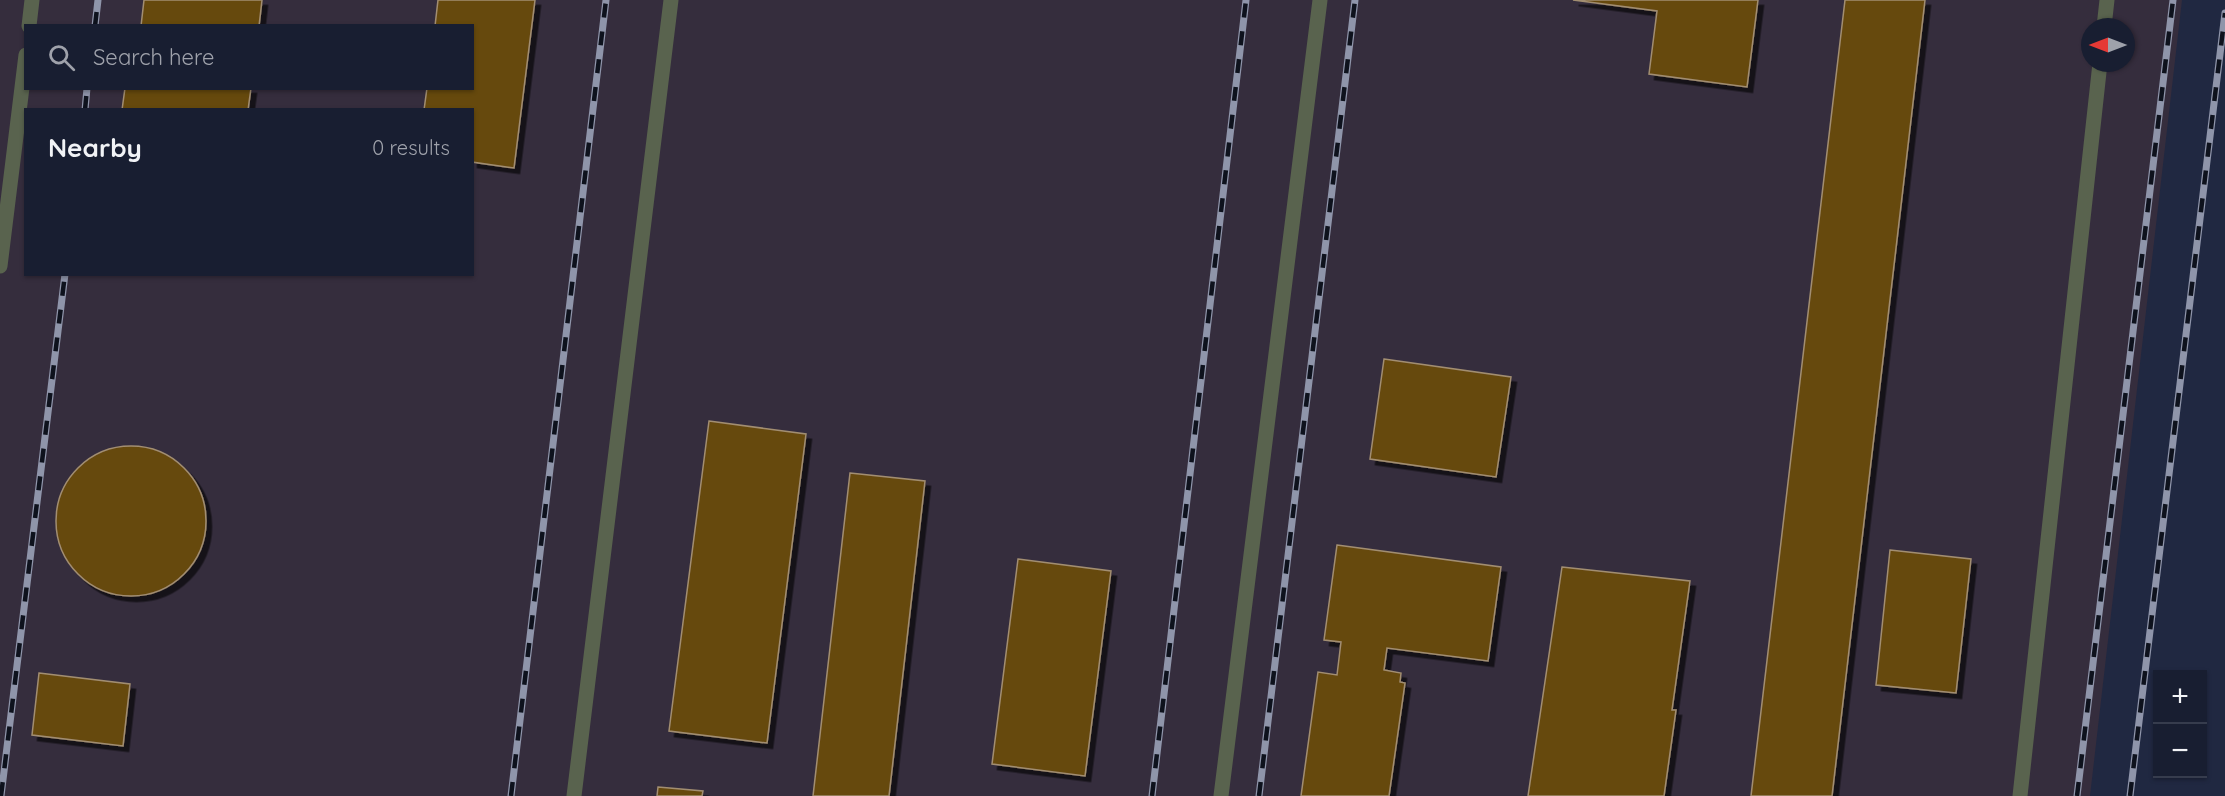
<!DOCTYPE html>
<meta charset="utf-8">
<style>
:root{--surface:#181e31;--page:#212739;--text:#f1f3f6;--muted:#9fa2ab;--line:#363c4d}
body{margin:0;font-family:Quicksand,sans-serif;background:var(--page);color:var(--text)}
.controls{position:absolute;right:18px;bottom:18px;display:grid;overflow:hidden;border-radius:0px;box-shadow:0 2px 4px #0004}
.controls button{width:54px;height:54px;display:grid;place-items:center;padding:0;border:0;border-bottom:2px solid var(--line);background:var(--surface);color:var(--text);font:30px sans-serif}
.compass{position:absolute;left:2081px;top:18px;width:54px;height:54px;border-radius:50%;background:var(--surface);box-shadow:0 2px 4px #0004;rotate:270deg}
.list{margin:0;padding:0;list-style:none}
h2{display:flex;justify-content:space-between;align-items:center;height:78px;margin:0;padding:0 24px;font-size:26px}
h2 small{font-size:20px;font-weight:400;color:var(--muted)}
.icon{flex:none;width:33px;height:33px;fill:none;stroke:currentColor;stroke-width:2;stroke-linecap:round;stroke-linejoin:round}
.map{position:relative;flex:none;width:2225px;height:796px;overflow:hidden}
.search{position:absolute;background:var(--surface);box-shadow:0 2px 4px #0004;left:24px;top:24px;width:450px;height:66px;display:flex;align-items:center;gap:15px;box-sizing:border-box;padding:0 21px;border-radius:0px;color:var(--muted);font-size:22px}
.panel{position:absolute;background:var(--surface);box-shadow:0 2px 4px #0004;left:24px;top:108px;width:450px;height:168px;border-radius:0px}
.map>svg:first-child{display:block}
</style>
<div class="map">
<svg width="2225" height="796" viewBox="0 0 2225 796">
<defs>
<filter id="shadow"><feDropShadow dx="5.5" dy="5.5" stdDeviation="0" flood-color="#0009"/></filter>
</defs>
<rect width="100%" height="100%" fill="#202841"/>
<path fill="#352d3d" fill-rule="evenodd" d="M0 0H2182L2090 796H0ZM26 26H472V88H26ZM2090 27H2126V63H2090ZM26 110H472V274H26Z"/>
<path fill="#664811" stroke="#a28e71" stroke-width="1.5" filter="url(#shadow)" d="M144 0H262L259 26H141Z
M438 0H535L514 168 472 162V110H424L427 88H472V26H435Z
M1573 0H1758L1747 87 1649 74 1657 11Z
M1845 0H1925L1832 796H1751Z
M125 88H251L248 110H122Z
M1384 359 1511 377 1496 477 1370 459Z
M709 421 806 434 767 743 669 731Z
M56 521a75 75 0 1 1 150 0a75 75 0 1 1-150 0Z
M850 473 925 481 889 796H813Z
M1337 545 1501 567 1488 661 1387 648 1384 670 1401 673 1400 682 1405 683 1389 796H1301L1318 672 1337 675 1341 642 1324 640Z
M1890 550 1971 559 1956 693 1876 685Z
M1018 559 1111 571 1085 776 992 764Z
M1562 567 1690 581 1672 710H1676L1664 796H1528Z
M39 673 130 684 123 746 32 735Z
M658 787 703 791 702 796H657Z"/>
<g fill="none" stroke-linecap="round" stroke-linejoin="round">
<path stroke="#59634e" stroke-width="15" d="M29 26 32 0
M2104 27 2107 0
M0 266 26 55
M574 796 671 0
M1221 796 1320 0
M2020 796 2100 63"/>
<g stroke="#8f95aa" stroke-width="7">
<path id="rail" d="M95 26 98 0
M85 110 87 88
M1 796 65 274
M511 796 606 0
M1152 796 1246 0
M1259 796 1355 0
M2077 796 2173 0
M2130 796 2225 13"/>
</g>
<use href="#rail" stroke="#0e121d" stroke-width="4.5" stroke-dasharray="14" stroke-linecap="butt"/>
</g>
</svg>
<div class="controls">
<button>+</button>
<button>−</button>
</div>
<svg class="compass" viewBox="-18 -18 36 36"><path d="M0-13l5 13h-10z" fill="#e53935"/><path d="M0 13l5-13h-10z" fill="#9fa2ab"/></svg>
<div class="search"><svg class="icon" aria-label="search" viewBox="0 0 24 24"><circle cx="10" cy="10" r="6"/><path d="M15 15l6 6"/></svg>Search here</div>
<section class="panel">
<h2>Nearby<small>0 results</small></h2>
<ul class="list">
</ul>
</section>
</div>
